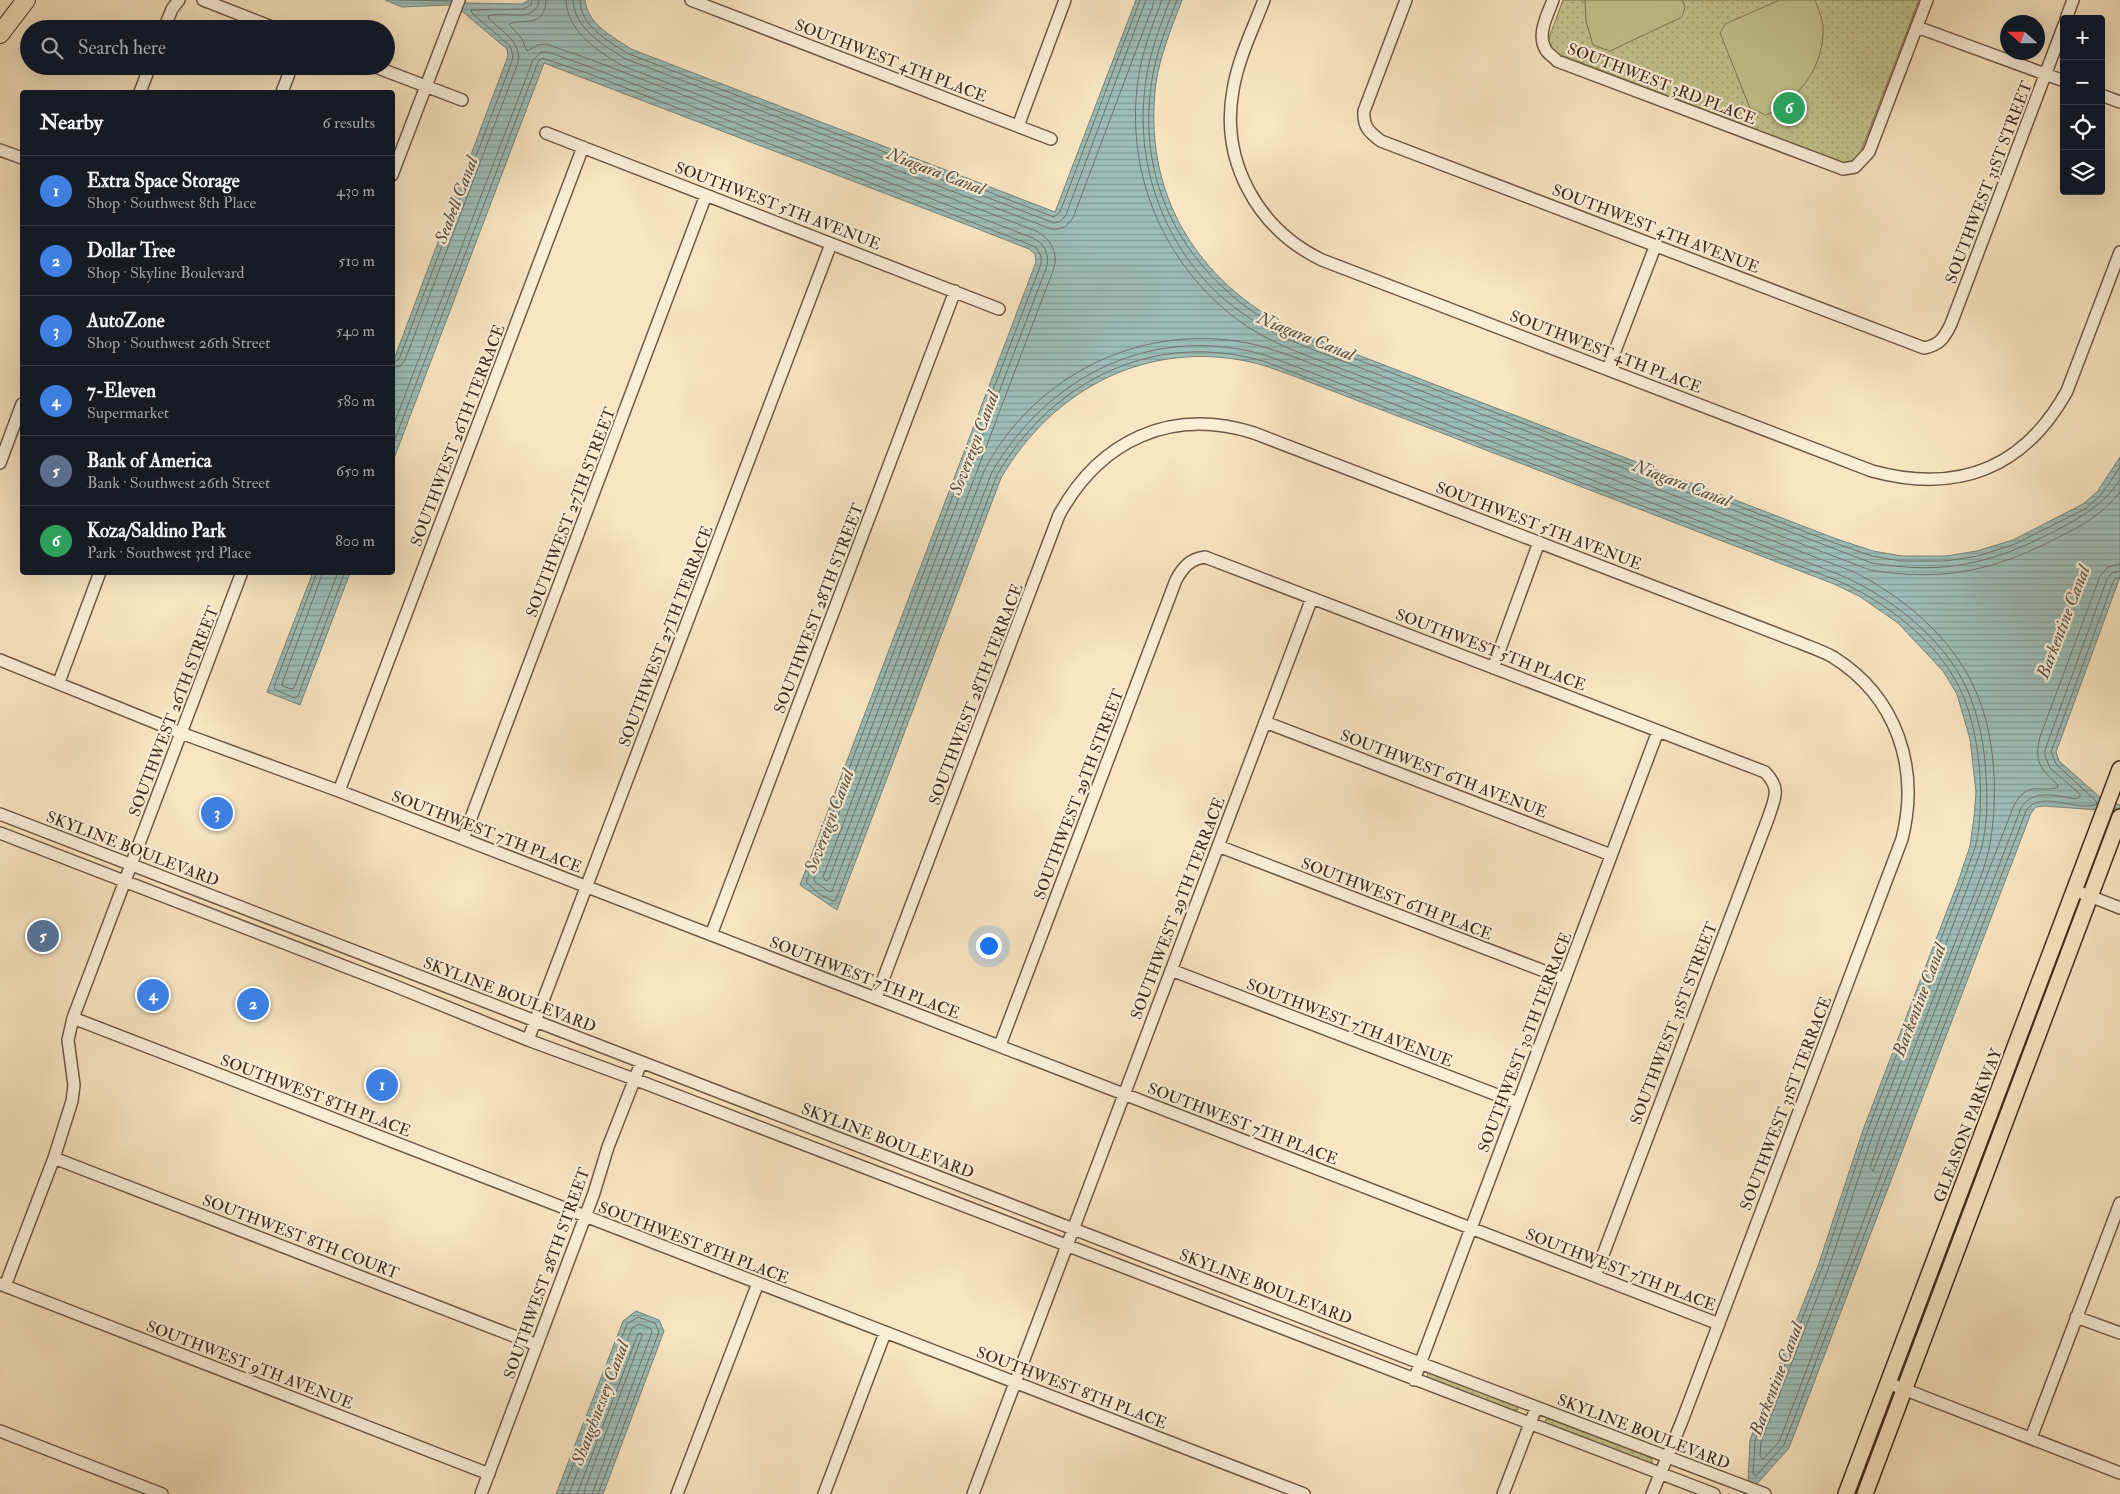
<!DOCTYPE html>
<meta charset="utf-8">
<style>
:root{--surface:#171b24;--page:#20242c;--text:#f1f3f6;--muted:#9ea1a6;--line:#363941;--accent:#0b8043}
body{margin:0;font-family:"IM FELL Double Pica",serif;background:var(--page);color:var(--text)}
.controls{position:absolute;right:15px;top:15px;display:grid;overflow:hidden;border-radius:5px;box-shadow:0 5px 20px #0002}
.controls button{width:45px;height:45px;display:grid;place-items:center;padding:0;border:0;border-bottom:1px solid var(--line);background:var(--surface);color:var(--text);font:25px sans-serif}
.compass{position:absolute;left:2000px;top:15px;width:45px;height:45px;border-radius:50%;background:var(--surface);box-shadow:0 5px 20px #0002;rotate:291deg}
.you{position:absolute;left:988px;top:945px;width:18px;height:18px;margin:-12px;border:4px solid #fff;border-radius:50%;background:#1a73e8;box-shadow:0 0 0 8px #1a73e833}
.badge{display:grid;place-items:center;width:32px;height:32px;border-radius:50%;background:var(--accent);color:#fff;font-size:16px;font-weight:700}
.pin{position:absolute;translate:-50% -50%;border:2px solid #fff;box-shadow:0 1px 5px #0006}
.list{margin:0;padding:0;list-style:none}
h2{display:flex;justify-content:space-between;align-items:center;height:65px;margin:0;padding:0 20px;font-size:21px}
h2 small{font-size:16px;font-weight:400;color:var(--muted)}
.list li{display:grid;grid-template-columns:32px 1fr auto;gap:15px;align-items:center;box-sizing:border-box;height:70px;padding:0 20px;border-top:1px solid var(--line)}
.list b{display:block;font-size:19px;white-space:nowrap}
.list p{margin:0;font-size:16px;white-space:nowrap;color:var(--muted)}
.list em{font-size:16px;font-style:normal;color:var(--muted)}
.icon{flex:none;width:28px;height:28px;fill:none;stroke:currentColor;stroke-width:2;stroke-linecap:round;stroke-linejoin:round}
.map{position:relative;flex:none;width:2120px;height:1494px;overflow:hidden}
.search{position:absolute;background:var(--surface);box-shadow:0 5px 20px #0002;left:20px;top:20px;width:375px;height:55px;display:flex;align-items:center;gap:12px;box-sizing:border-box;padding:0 18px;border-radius:28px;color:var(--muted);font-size:19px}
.panel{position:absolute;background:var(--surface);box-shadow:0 5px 20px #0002;left:20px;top:90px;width:375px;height:485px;border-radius:5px}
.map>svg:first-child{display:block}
</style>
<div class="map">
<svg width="2120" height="1494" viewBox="0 0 2120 1494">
<defs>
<pattern id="grass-dots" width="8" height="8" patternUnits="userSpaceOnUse" patternTransform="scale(1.25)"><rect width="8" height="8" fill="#c3c38e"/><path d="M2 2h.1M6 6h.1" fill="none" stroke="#a09f73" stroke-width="1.8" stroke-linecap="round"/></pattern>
<pattern id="water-rules" width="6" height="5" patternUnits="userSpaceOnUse" patternTransform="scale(1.25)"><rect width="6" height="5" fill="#9ebeb8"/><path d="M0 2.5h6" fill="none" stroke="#829b95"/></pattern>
</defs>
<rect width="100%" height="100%" fill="#f8e5c1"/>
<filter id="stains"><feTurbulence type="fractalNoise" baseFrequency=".004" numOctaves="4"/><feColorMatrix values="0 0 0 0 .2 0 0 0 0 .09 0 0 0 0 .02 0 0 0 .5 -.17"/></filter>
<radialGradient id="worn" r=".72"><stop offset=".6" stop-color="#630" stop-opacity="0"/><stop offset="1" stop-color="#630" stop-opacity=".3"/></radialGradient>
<path fill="url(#grass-dots)" stroke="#827756" d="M1563 0H1919L1855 167 1545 49Z
M1428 1373H1435L1516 1405 1518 1410H1507L1428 1379 1427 1377Z
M1546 1419H1554L1644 1454 1652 1459V1463H1650L1548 1426 1545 1422Z"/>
<path fill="#c3c38e" stroke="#827756" d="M1585 0H1682L1685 7 1682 17 1610 51 1593 45 1586 21Z
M1780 0H1815C1818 8 1822 17 1823 26 1825 65 1800 99 1766 115L1750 108 1720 33 1725 24Z"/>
<path fill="url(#water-rules)" stroke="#79837a" d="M385 0H458L466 3 522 4 529 0H585C588 25 612 36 631 49L1055 212 1136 0H1182C1172 27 1160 55 1156 83 1142 193 1196 281 1293 330L1834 538 1873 551 1902 556H1946L1977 551 2013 540 2083 504 2097 492 2120 457V577L2056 752 2059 761 2102 799 2120 805V819L2099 810 2044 806 2036 807 2031 813 1789 1448 1756 1485 1752 1494H1744L1748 1483 1750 1440 1819 1263 1863 1130 1958 882 1970 846 1974 817 1976 792 1970 739 1957 694 1943 671 1898 623 1859 596 1834 584 1291 375C1279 371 1267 366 1255 363 1150 338 1054 387 1001 478L837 910 800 885 1036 262 1035 254 1029 249 965 224 544 63 393 461V362L508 56 507 49 463 12 448 5 402 7Z
M313 572 350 573 300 705 267 692Z
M636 1311 659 1320 664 1331 603 1494H556L623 1321Z"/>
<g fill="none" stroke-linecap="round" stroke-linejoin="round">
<path stroke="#70746a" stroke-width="1" d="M399 0 451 1
M546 0C545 29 523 18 509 24L522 39 527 51 538 45 546 44 592 60 1036 231C1051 239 1058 252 1054 268L823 877 826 881 829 879 984 471C1030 382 1127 329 1227 340 1252 342 1274 350 1297 358L1854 572C1902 596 1950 636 1973 685 1996 732 1999 798 1989 849 1982 880 1965 915 1954 945 1929 1009 1905 1073 1880 1136L1870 1168 1873 1171 2014 805C2029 779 2040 794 2058 787L2057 784C2040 769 2034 761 2040 737L2100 576 2108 567 2120 564
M566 0C567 32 599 52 623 66L1054 230 1065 227 1073 218 1152 8 1154 0
M573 0C574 29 605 46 626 59L1054 223 1061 221 1066 215 1146 0
M580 0C580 26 609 42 629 54L1054 217 1060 212 1140 0
M1162 0C1152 26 1142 52 1138 80 1125 173 1163 264 1238 320 1262 338 1289 349 1316 359L1870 570C1943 582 1994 571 2059 537 2083 525 2103 514 2120 492
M1170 0C1160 26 1150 52 1146 80 1132 169 1169 264 1245 315 1268 331 1293 342 1319 352L1872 563C1944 575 1991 564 2055 531 2083 516 2102 506 2120 480
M1177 0C1167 26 1156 52 1152 80 1134 191 1192 285 1291 334L1832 542 1872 556 1901 561H1946L1978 556 2015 544 2085 509 2101 495 2120 467
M392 361H397L400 357 512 61 513 55 510 46 472 13 471 10 523 9 531 5 532 0
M392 368 400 366 405 360 518 63C522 42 503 32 489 19L488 16C503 10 537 25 539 0
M392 429 533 60 541 52H548L590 67 1033 238C1045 244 1049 253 1047 266L814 879 815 882 830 892 832 891 992 472C1049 374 1156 322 1268 356L1838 574C1889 596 1943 637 1967 689 1979 716 1985 748 1986 778 1988 801 1987 827 1981 850 1977 862 1972 874 1968 886L1873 1134 1829 1267 1761 1442 1760 1456 1763 1459 1779 1442 2021 808C2033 788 2057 796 2076 799L2080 797V794L2050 768 2045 756V750L2107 579 2112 573 2120 571
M392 447 538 62 542 58 587 73 1036 247 1041 256V264L806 882 819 894 833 901 836 900 997 475C1053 379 1157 329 1266 362L1836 580C1885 601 1938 641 1961 691 1973 717 1978 748 1980 776 1981 800 1981 825 1975 848 1971 860 1966 872 1962 884L1867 1132 1823 1265 1755 1441 1753 1474 1756 1476 1784 1445 2026 811C2041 788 2077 813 2097 804L2096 801 2056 764 2051 752 2113 582 2116 578H2120
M317 572 274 687 276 690 295 698 298 696 345 572
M323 572 282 684 283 686 291 689 294 688 338 572
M562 1494 627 1324 638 1317 655 1323 659 1332 598 1494
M569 1494 632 1328 639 1324 650 1328 652 1332 592 1494
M577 1494 638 1334 641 1333 642 1336 586 1486 584 1494"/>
<g stroke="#6f5a46" stroke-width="14">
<path id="minor" d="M203 0 277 29
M691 0 1051 139
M1264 0C1253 29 1238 59 1233 90 1220 162 1258 229 1322 260L1872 471C1957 494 2024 469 2067 391L2120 252
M1406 0 1364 111C1363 127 1369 132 1381 141L1924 348C1940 345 1944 338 1951 324L2064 25
M1553 0C1548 14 1536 35 1546 50 1548 54 1554 57 1557 61L1843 169 1855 167 1869 152 1927 0
M2066 19 2073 0
M1917 27 2064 81
M164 29 172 9 179 0
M373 66 462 100
M140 92 150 66
M282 92 292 66
M2101 95 2120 102
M1018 126 1065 0
M546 133 999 309
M0 150 22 158
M392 175 459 0
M1608 369 1655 247
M0 463 22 404
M0 660 181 733 339 791 1719 1324
M1493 668 1539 542
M59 682 100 572
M1265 722 1611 855
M339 791 583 147
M0 814 1420 1363 1765 1494
M0 833 390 984 528 1040 634 1079 1714 1494
M463 839 706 195
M1218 846 1565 979
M2074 890 2120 908
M711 935 955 291
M1171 970 1518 1103
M876 998 1059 515C1100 440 1171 407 1254 433L1798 642C1810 647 1822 651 1833 657 1897 697 1920 768 1902 839L1682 1421 1652 1494
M73 1018 1304 1494
M528 1040 831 244
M1000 1045 1176 580C1183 567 1190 559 1205 557L1765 772C1781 789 1775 797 1769 816L1595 1276
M54 1158 537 1345
M0 1284 489 1474
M5 1286 54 1158 72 1101 74 1085 68 1040 73 1018 242 572
M2076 1317 2120 1333
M1414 1380 1658 731
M1888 1383 2120 1473
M0 1431 162 1494
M2031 1438 2120 1203
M481 1494 594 1193 608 1147 641 1063
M677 1494 758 1283
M824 1494 885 1333
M973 1494 1312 598
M1503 1494 1536 1408"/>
</g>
<g stroke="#412b1d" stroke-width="18">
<path id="major" d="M1846 1494 2120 769
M1865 1494 2120 817"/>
</g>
<g stroke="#412b1d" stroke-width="20">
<path id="highway" d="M0 34 26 0"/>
</g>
<use href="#minor" stroke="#faeed7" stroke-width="11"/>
<use href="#major" stroke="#f8e5c1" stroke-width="15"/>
<use href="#highway" stroke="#f8e5c1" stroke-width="18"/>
</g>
<g text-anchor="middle" stroke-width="4.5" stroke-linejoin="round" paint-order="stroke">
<g font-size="16" fill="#412b1d" stroke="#faeed7">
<text transform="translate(891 60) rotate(21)" y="6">SOUTHWEST 4TH PLACE</text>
<text transform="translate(1662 83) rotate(21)" y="6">SOUTHWEST 3RD PLACE</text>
<text transform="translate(1988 182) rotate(-69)" y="6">SOUTHWEST 31ST STREET</text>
<text transform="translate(778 205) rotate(21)" y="6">SOUTHWEST 5TH AVENUE</text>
<text transform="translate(1656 228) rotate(21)" y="6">SOUTHWEST 4TH AVENUE</text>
<text transform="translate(1606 351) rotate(21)" y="6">SOUTHWEST 4TH PLACE</text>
<text transform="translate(457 435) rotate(-69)" y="6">SOUTHWEST 26TH TERRACE</text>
<text transform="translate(570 512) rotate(-69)" y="6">SOUTHWEST 27TH STREET</text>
<text transform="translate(1539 525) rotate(21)" y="6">SOUTHWEST 5TH AVENUE</text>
<text transform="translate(818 608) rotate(-69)" y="6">SOUTHWEST 28TH STREET</text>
<text transform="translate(665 636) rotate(-69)" y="6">SOUTHWEST 27TH TERRACE</text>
<text transform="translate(1491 649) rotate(21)" y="6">SOUTHWEST 5TH PLACE</text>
<text transform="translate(975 694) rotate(-69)" y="6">SOUTHWEST 28TH TERRACE</text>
<text transform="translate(173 711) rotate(-69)" y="6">SOUTHWEST 26TH STREET</text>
<text transform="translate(1444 773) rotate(21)" y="6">SOUTHWEST 6TH AVENUE</text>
<text transform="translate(1078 794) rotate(-69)" y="6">SOUTHWEST 29TH STREET</text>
<text transform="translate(487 831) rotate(21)" y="6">SOUTHWEST 7TH PLACE</text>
<text transform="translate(133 848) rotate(21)" y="6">SKYLINE BOULEVARD</text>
<text transform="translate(1397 898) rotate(21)" y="6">SOUTHWEST 6TH PLACE</text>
<text transform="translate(1177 908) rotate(-69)" y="6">SOUTHWEST 29TH TERRACE</text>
<text transform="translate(865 977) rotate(21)" y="6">SOUTHWEST 7TH PLACE</text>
<text transform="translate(510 994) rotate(21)" y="6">SKYLINE BOULEVARD</text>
<text transform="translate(1350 1022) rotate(21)" y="6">SOUTHWEST 7TH AVENUE</text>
<text transform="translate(1673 1023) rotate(-69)" y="6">SOUTHWEST 31ST STREET</text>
<text transform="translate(1524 1042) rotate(-69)" y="6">SOUTHWEST 30TH TERRACE</text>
<text transform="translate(316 1095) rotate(21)" y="6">SOUTHWEST 8TH PLACE</text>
<text transform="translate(1785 1103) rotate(-69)" y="6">SOUTHWEST 31ST TERRACE</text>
<text transform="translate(1243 1123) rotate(21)" y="6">SOUTHWEST 7TH PLACE</text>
<text transform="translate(1967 1125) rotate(-69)" y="6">GLEASON PARKWAY</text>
<text transform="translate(888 1140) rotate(21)" y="6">SKYLINE BOULEVARD</text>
<text transform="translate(301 1236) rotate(21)" y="6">SOUTHWEST 8TH COURT</text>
<text transform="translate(694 1242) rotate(21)" y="6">SOUTHWEST 8TH PLACE</text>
<text transform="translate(1621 1269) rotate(21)" y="6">SOUTHWEST 7TH PLACE</text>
<text transform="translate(546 1273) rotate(-70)" y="6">SOUTHWEST 28TH STREET</text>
<text transform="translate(1266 1286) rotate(21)" y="6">SKYLINE BOULEVARD</text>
<text transform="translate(250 1364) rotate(21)" y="6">SOUTHWEST 9TH AVENUE</text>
<text transform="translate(1072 1387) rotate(21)" y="6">SOUTHWEST 8TH PLACE</text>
<text transform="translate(1644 1431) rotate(21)" y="6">SKYLINE BOULEVARD</text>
</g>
<g font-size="18" font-style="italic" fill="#585044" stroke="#faeed7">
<text transform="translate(936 171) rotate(21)" y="6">Niagara Canal</text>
<text transform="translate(456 200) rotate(-69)" y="6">Seabell Canal</text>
<text transform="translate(1306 336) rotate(22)" y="6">Niagara Canal</text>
<text transform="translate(974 443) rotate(-69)" y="6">Sovereign Canal</text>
<text transform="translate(1682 483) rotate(21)" y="6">Niagara Canal</text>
<text transform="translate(2063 622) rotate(-69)" y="6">Barkentine Canal</text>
<text transform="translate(829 821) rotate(-69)" y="6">Sovereign Canal</text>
<text transform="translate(1919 1000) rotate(-69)" y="6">Barkentine Canal</text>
<text transform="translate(1776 1379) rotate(-69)" y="6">Barkentine Canal</text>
<text transform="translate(600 1403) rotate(-69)" y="6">Shaughnessey Canal</text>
</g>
</g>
<rect width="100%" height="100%" filter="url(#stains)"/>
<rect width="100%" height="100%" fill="url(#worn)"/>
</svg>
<div class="controls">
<button>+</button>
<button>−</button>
<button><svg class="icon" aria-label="locate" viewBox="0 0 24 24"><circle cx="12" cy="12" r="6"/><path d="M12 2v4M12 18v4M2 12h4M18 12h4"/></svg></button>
<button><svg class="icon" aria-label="layers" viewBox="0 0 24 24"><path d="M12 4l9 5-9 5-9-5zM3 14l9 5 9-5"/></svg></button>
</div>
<svg class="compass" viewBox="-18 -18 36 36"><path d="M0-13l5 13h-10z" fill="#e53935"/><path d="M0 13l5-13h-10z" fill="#9ea1a6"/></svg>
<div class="you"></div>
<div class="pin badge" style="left:382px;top:1085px;background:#3f7fe0">1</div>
<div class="pin badge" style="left:253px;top:1004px;background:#3f7fe0">2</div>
<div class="pin badge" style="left:217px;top:813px;background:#3f7fe0">3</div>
<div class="pin badge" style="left:153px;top:995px;background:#3f7fe0">4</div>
<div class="pin badge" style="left:43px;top:936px;background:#5c6f8a">5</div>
<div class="pin badge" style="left:1789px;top:108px;background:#2e9e5b">6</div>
<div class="search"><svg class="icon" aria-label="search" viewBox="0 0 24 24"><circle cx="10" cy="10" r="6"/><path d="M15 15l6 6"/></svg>Search here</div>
<section class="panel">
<h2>Nearby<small>6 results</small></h2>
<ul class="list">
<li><span class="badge" style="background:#3f7fe0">1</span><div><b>Extra Space Storage</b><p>Shop · Southwest 8th Place</p></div><em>430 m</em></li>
<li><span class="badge" style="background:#3f7fe0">2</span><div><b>Dollar Tree</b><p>Shop · Skyline Boulevard</p></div><em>510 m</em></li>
<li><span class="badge" style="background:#3f7fe0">3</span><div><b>AutoZone</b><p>Shop · Southwest 26th Street</p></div><em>540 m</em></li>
<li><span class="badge" style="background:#3f7fe0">4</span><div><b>7-Eleven</b><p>Supermarket</p></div><em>580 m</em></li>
<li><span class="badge" style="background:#5c6f8a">5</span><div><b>Bank of America</b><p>Bank · Southwest 26th Street</p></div><em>650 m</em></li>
<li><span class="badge" style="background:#2e9e5b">6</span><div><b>Koza/Saldino Park</b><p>Park · Southwest 3rd Place</p></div><em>800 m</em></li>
</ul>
</section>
</div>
